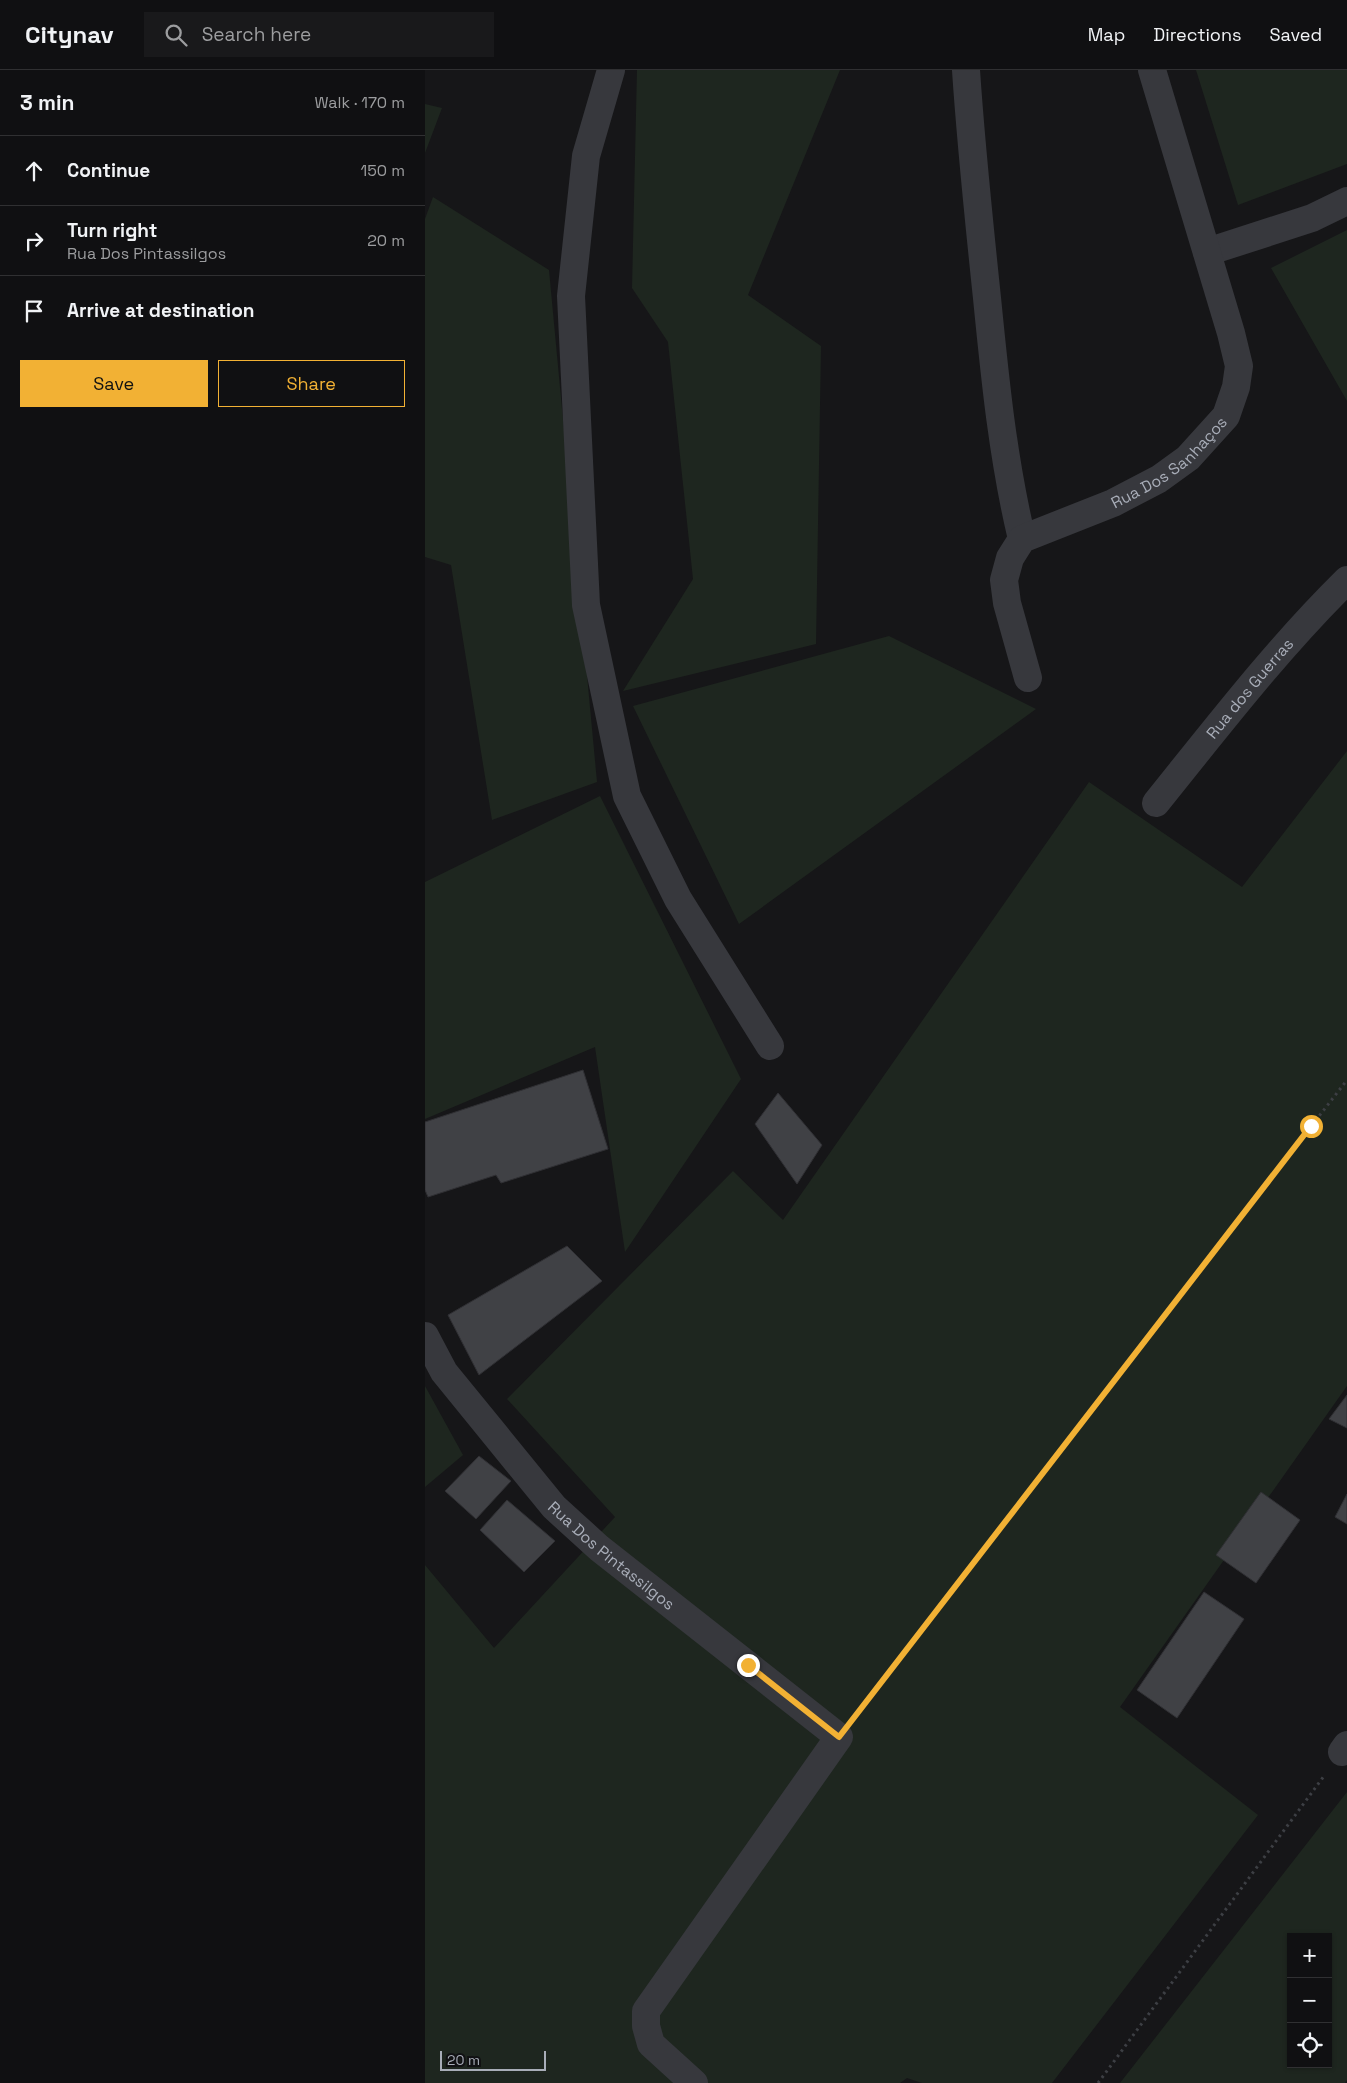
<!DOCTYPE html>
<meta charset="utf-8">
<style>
:root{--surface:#101012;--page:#19191b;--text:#f1f3f6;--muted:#9c9d9f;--line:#303032;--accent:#f2b134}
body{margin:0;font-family:"Space Grotesk",sans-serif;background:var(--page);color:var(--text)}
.controls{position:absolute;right:15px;bottom:15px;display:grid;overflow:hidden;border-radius:0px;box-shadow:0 1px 4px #0004}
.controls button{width:45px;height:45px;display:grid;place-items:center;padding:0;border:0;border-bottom:1px solid var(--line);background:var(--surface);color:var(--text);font:25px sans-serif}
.scale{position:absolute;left:15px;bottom:12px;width:106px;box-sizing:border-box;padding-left:5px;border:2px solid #a8adb8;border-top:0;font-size:14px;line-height:18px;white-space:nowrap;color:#a8adb8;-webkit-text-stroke:4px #111113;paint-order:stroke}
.stop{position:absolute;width:15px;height:15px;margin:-11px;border:4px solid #f2b134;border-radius:50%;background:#fff}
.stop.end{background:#f2b134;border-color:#fff;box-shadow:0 1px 5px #0008}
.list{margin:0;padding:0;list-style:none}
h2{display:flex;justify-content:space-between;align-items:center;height:65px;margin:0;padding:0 20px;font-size:21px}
h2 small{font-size:16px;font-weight:400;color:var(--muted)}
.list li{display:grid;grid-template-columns:32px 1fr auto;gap:15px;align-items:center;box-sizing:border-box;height:70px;padding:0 20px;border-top:1px solid var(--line)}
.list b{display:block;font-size:19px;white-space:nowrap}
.list p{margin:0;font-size:16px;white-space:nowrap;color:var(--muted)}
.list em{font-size:16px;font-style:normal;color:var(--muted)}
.actions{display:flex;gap:10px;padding:15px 20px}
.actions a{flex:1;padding:11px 0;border:1px solid var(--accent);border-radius:0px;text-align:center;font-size:18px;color:var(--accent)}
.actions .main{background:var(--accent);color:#111}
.icon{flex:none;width:28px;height:28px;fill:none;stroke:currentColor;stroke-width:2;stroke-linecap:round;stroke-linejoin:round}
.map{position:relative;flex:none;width:922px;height:2013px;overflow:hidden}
header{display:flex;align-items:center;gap:30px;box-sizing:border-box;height:70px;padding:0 25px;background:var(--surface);border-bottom:1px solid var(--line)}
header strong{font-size:24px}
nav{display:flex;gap:28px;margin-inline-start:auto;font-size:18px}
.search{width:350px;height:45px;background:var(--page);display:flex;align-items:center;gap:12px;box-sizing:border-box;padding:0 18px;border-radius:0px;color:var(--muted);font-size:19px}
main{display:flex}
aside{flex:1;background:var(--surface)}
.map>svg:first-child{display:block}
</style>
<header>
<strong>Citynav</strong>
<div class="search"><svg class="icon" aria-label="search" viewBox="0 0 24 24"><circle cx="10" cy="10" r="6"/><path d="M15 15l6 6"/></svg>Search here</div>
<nav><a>Map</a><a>Directions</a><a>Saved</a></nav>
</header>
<main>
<aside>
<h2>3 min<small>Walk · 170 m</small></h2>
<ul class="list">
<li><svg class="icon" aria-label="ahead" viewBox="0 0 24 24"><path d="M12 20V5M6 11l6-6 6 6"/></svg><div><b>Continue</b></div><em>150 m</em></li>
<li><svg class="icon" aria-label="right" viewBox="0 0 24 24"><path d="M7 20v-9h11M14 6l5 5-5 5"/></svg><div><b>Turn right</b><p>Rua Dos Pintassilgos</p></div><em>20 m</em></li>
<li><svg class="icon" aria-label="arrive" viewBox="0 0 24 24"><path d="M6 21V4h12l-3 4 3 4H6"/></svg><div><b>Arrive at destination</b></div></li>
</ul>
<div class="actions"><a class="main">Save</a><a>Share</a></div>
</aside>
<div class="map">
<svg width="922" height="2013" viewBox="0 0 922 2013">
<rect width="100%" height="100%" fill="#161618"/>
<path fill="#1e261f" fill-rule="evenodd" d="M212 0H415L323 225 396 276 391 574 198 621 268 509 243 272 207 218Z
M771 0H922V94L813 135Z
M0 34 17 38 0 83Z
M8 127 124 200 172 712 67 750 26 495 0 487V149Z
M922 160V331L846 198Z
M464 566 611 639 314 854 208 636Z
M922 681V1316L695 1637 833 1745 627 2013H497L482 2008 475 2013H0V1495L69 1578 190 1447 82 1329 308 1101 358 1150 664 712 817 817Z
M175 726 316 1009 200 1182 170 977 0 1049V812Z
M0 1316 38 1385 0 1417Z
M922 1722V2010L920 2013H695ZM866 1867H903V1994H866Z"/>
<path fill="#404145" stroke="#303034" d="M158 1000 183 1079 76 1113 71 1105 3 1127 0 1120V1052Z
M353 1023 397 1075 372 1114 330 1054Z
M142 1176 177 1211 54 1305 23 1245Z
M922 1325V1358L904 1349Z
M54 1386 86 1411 51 1449 20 1421Z
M836 1422 875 1450 831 1513 791 1485Z
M922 1424V1454L910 1447Z
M82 1430 130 1471 99 1502 55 1460Z
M779 1522 819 1549 752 1648 712 1620Z"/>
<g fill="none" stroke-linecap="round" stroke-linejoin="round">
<path stroke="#3d3f44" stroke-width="3" stroke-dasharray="2.5 4" stroke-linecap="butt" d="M433 1642 922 1010
M673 2013 899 1706"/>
<g stroke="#37383d" stroke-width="28">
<path d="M186 0 161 86 146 226 161 535 202 726 253 829 345 976"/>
<path d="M541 0C546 76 554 152 562 228 570 309 578 390 597 469"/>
<path d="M782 182 887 148 922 131"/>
<path id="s1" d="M603 608 582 533 579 510 585 488 597 469 688 433 734 409 763 388 801 346 811 317 814 296 806 263 727 0"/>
<path id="s2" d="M731 733C793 656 852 579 922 510"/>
<path id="s3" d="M0 1266 19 1302 129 1437 174 1478 414 1667 221 1941V1956L226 1974 269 2013"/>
<path d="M917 1682 922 1675"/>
</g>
</g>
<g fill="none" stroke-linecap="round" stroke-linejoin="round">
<path stroke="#f2b134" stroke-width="6" d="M323 1595 414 1667 886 1056"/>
</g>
<g text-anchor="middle" stroke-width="5" stroke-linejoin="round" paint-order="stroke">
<g font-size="16" fill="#a8adb8" stroke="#111113">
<text dy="6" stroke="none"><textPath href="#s1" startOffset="314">Rua Dos Sanhaços</textPath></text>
<text dy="6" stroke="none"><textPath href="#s2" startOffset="148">Rua dos Guerras</textPath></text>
<text dy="6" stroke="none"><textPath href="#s3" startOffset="290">Rua Dos Pintassilgos</textPath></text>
</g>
</g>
</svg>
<div class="controls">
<button>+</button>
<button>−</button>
<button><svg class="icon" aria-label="locate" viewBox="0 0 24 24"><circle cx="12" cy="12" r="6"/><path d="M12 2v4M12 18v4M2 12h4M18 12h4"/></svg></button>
</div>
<div class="scale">20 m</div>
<div class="stop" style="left:886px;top:1056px"></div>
<div class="stop end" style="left:323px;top:1595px"></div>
</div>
</main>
